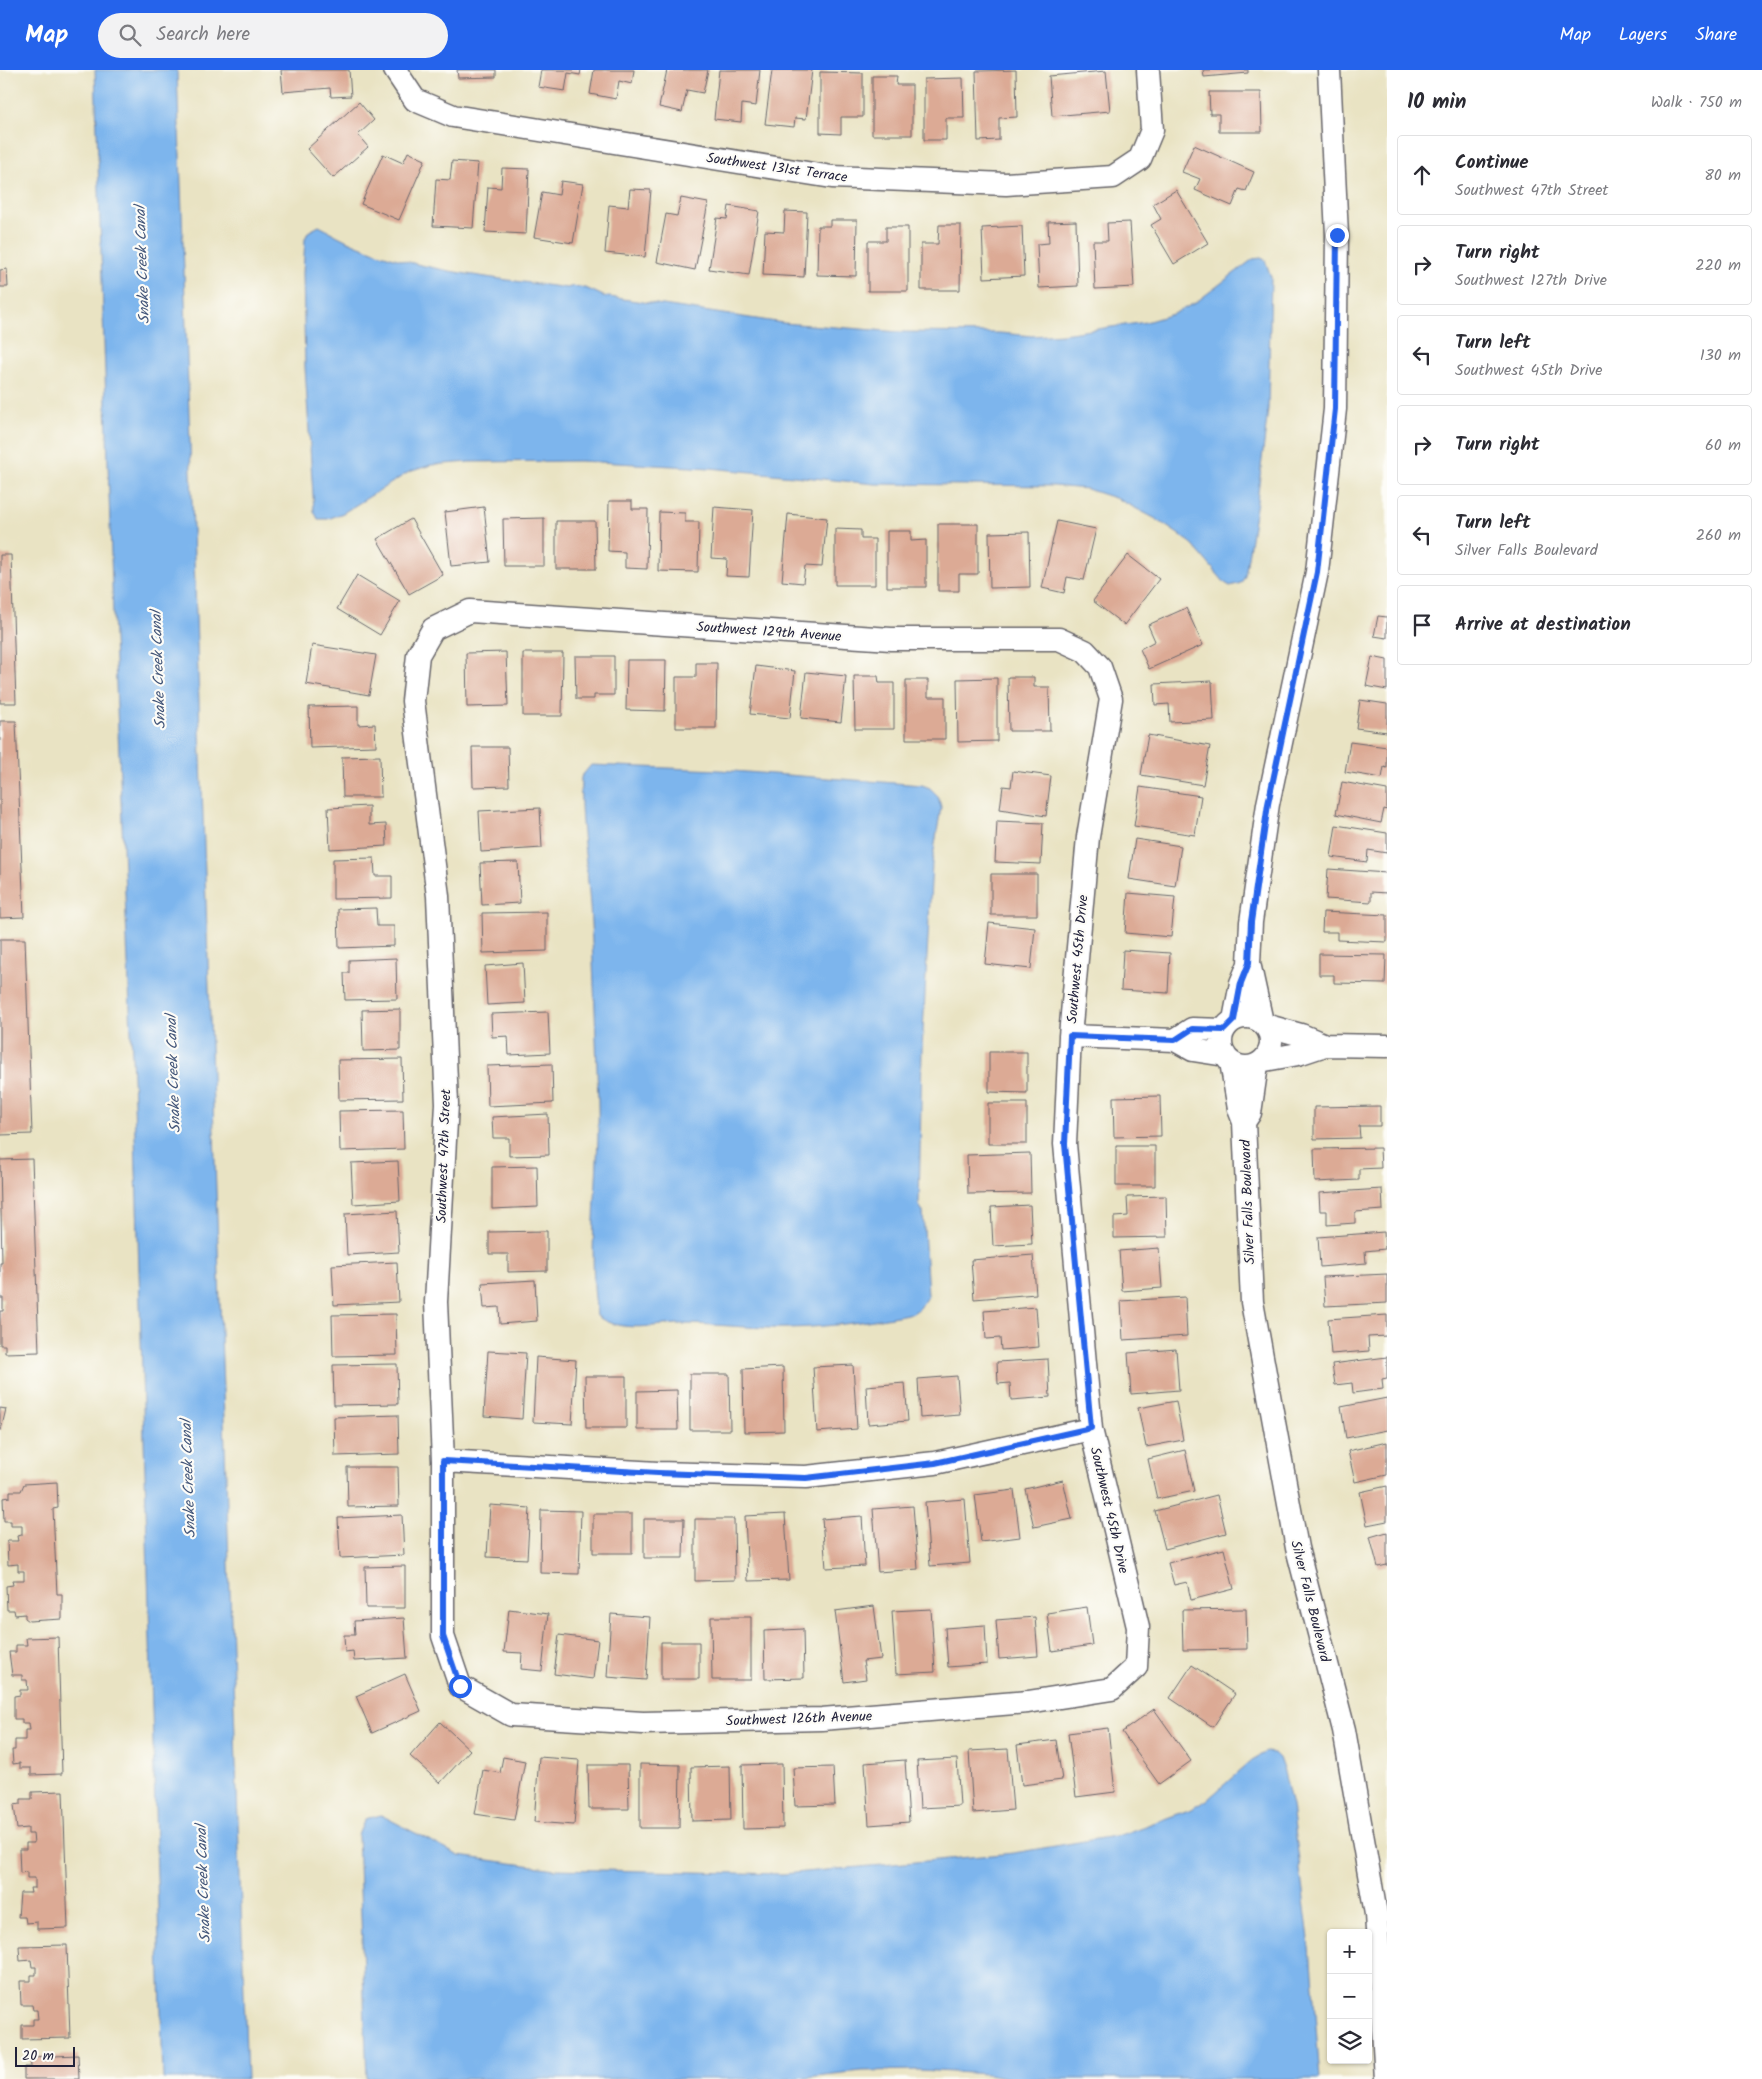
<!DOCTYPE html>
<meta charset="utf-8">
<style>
:root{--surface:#fff;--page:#f2f2f3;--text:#2b2b33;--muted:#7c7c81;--line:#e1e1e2;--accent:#2563eb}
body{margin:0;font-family:Kalam,sans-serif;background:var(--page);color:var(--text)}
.controls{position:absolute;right:15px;bottom:15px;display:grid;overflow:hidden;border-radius:5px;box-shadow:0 1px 4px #0004}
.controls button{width:45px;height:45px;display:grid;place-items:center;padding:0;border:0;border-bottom:1px solid var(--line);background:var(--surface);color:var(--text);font:25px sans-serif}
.scale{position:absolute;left:15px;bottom:12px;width:60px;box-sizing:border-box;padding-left:5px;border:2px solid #22223b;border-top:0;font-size:14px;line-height:18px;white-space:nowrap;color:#22223b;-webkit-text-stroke:4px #fdfcf7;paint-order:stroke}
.stop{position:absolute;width:15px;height:15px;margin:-11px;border:4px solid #2563eb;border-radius:50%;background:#fff}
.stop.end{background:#2563eb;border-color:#fff;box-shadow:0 1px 5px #0008}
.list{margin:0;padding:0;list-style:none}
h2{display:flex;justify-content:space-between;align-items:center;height:65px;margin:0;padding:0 20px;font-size:21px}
h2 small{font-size:16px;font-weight:400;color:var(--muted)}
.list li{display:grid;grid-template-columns:32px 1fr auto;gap:15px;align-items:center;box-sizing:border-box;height:80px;margin:0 10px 10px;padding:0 10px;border:1px solid var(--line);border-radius:5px}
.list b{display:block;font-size:19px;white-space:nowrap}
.list p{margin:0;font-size:16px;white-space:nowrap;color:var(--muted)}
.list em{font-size:16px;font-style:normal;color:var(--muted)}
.icon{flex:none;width:28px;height:28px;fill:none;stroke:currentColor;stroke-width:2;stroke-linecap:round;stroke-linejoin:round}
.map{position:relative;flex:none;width:1387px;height:2009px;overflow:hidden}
header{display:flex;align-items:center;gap:30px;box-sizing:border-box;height:70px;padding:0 25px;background:var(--accent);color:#fff}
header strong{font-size:24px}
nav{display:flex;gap:28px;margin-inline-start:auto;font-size:18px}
.search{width:350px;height:45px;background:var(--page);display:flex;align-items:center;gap:12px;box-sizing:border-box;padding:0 18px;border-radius:28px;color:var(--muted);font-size:19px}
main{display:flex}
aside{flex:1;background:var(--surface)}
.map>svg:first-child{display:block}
</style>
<header>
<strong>Map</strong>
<div class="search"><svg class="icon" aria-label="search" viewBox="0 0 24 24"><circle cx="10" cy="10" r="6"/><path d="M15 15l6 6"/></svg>Search here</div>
<nav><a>Map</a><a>Layers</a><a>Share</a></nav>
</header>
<main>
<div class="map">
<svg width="1387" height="2009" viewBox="0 0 1387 2009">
<rect width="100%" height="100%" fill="#fdfcf7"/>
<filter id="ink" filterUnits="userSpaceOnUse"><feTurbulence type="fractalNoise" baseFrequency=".02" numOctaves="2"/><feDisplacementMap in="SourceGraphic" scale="10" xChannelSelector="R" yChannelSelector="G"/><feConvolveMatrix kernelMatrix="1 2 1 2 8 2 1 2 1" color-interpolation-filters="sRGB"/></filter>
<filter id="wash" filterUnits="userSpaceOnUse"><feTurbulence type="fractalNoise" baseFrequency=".0096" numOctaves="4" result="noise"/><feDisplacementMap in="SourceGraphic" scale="20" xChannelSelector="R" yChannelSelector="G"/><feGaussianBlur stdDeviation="1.12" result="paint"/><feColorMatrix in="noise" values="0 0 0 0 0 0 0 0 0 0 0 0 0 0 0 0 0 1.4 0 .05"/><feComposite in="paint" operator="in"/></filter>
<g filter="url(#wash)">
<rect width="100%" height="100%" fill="#e9e3c3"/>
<path fill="#7db5ed" stroke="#506c94" d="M95 0H177L247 2009H163L134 1032 113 545Z
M319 156C331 162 344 170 357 175 422 202 497 208 567 218 578 213 593 221 603 226L783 253 900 262 1000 263 1032 266 1063 264 1146 252 1173 244 1195 233 1253 189 1261 188 1265 190 1271 207 1268 340 1257 431 1245 506 1241 513 1230 516 1225 513 1190 472 1156 449 1118 429 1087 419 1054 416 875 414 710 398 580 391 469 392 431 395 409 402 343 443 328 449H318L314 441 305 297 303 203 305 169 308 162Z
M591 695 719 700 922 715 930 718 938 726 941 737 932 793 922 980 919 1135 923 1142 928 1225 920 1238 913 1243C872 1251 831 1257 789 1258 753 1259 718 1254 682 1254 655 1254 621 1264 597 1246 587 1175 600 1103 598 1031 596 966 594 900 590 835 587 792 579 750 581 707Z
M1266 1682 1274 1683 1279 1688 1284 1702 1292 1736 1310 1877 1320 2009H1014L987 2004 920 2000 861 2001 788 2009H367L358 1765 365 1749 381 1745 459 1786 555 1799 783 1804 1014 1783 1120 1765 1189 1740 1207 1730 1252 1690Z"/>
<g id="blocks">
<path fill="#dcaa95" d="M281 0H349L351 26 331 27 330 18 283 22Z
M457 0H496V7L458 8Z
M541 0H581L580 5 568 3 565 21 538 17Z
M594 0H634L632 14 619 11 616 29 590 24Z
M667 0H708L703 23 687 20 682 42 659 37Z
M719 0H760L756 36 742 34 741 52 714 49Z
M772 0H812L806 49 795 48 794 57 765 54Z
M1016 0 1017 47 999 48V70L978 71 976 1Z
M1203 0H1248V3L1204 7Z
M1106 1 1110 41 1052 46 1049 6Z
M820 2 863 3V47H841V64L820 63Z
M872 6H897L896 15H912V65H872Z
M963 8 964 48H946V70H924V9Z
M1209 22H1261L1262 62H1219V44H1210Z
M359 32 374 50 358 65 368 77 333 108 307 79Z
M1194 75 1254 102 1246 121 1239 119 1232 136 1195 120 1200 109 1182 102Z
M408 82 425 90 399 150 361 134 383 84 403 93Z
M452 91 478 93 473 158 433 156 436 109 450 110Z
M502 98 529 99 526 164 485 162 488 117 501 118Z
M561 111 583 114 573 173 534 167 542 122 559 125Z
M630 119 651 120 645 187 605 183 609 135 628 137Z
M1176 120 1208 173 1174 194 1151 155 1161 149 1153 134Z
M681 128 708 133 695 200 657 192 666 144 677 146Z
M729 136 759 141 749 205 709 199 717 148 727 149Z
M785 141 807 142 804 207 763 205 765 161 784 162Z
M830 150H857L856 206 817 205 818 156H830Z
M1076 151 1078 216 1039 218 1037 174 1049 173 1048 152Z
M1130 152 1134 217 1095 219 1093 171H1108L1107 153Z
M939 155H961L960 220H921V174H938Z
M1022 156 1024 206 984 208 982 158Z
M886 157H908V221H868V171H886Z
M7 199 8 217H0V200Z
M609 431H632V439H648L647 499 625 498V482L608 481Z
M484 437 490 492 451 496 445 442Z
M714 437 753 440 749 507 726 506 727 489 711 488Z
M659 442 685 443V452H699L698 502 658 501Z
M788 444 827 448 822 497 805 496 803 513 782 511Z
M544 448V496H504L503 449Z
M411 449 443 505 409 524 377 469Z
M556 451H595L596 499H556Z
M1057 451 1096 459 1084 510 1067 507 1064 523 1042 518Z
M938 454H978V504H959V521H938Z
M835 459 861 460V469H875V515H835Z
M887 461H911V471L926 470V517H887Z
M1029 462 1030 517 990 518 989 463Z
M0 485H11L16 633H0Z
M1128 485 1159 509 1124 555 1093 531Z
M357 505 400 531 380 565 337 539Z
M1186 538 1203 575 1149 599 1140 579 1155 571 1148 555Z
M1378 546 1387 547V568L1374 566Z
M312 575 376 585 369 625 306 614Z
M506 582 508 636 467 637 466 583Z
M523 583H563L562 646H523Z
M575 586H614V625H594V629H576Z
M1372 587 1387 590V620L1366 616Z
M627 590H666L665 641 626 640Z
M696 593H717L716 658H676V607H696Z
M756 596 795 601 790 648 750 644Z
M806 602 846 606 841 652 801 648Z
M854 606H878L879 613H894V659H855Z
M1008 607H1034V617H1049L1050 661H1009Z
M997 608V671L958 672 957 609Z
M906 610H928V627H945V669H906Z
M1212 611 1214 650 1170 652 1169 634 1155 635 1154 614Z
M1360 630 1387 634V662L1356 658Z
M358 636V655L375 654 376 676 310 678 309 637Z
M0 651H16L24 847 0 848Z
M1148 665 1210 676 1203 715 1141 705Z
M1350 672 1387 677V698L1384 697 1382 708 1345 702Z
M472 677H508L509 716 473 717Z
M380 686 381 727H343L342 687Z
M1013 701 1051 706 1046 746 1000 739 1003 716 1011 717Z
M1342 712 1387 720V740L1384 739 1381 753 1336 744Z
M1140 717 1201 726 1195 765 1134 756Z
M369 736V755L386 754 387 776 330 779 328 738Z
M540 738 542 778 481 782 479 741Z
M997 751 1043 753 1041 794 995 792Z
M1336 755 1387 763V783L1368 780 1367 792 1331 787Z
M1135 769 1181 776 1175 816 1129 809Z
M374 788 375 806H392V828L333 829V789Z
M518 792 520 833 482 835 480 793Z
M1328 799 1387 803V823L1371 822V832L1326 829Z
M991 804H1037V845H991Z
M1128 823 1175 827 1171 867 1125 863Z
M376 838 377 856H394V876L339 878 338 839Z
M547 842V881L483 883 482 843Z
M1323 842 1387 845V872L1337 870V862H1322Z
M989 853 1035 858 1031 899 985 894Z
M0 869H25L32 1064 0 1065Z
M1123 880 1170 883 1168 923 1121 920Z
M1319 884 1386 885 1385 914 1334 913V905H1319Z
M396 888 397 929 345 930 344 903H349V890Z
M523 893 525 933 487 935 485 896Z
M400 939V980L363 981 362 940Z
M548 942 550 983 509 985 508 966 492 967 491 944Z
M989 982H1027V1023L989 1022Z
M402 989 403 1029 339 1030 338 990Z
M552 994 553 1033 488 1036 487 996Z
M1160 1026 1161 1066 1114 1067 1113 1027Z
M988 1033H1027V1074H988Z
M1380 1036V1056H1359L1360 1068 1314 1069V1037Z
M403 1040 404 1079 340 1081 339 1041Z
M548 1044 549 1085 509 1086V1068H493L492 1047Z
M1116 1076H1155V1116H1116Z
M1380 1078 1381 1098 1359 1099V1110L1315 1112 1314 1079Z
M1030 1083 1031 1123 968 1124 967 1085Z
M32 1089 39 1282 5 1283V1275H0V1241H3V1228H0V1193H2L0 1090Z
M398 1091 400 1131 353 1134 351 1093Z
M537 1096 538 1137 492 1139V1097Z
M1382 1119 1383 1140 1355 1142V1153L1327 1155V1141H1320L1319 1123Z
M1166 1126 1167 1167 1114 1168V1147L1128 1146 1127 1127Z
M1030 1135 1032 1174 993 1176 991 1137Z
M397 1141 399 1182 347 1185 345 1144Z
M547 1161V1201L508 1202V1184H489V1162Z
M1384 1162 1385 1179 1365 1181 1366 1193 1320 1197 1318 1167Z
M1159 1178 1162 1218 1122 1221 1119 1181Z
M1033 1185 1036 1224 974 1229 971 1190Z
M397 1192 399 1232 334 1235 332 1195Z
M1387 1204V1233L1325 1236 1323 1207Z
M535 1210 537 1251 500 1254 499 1237 484 1238 482 1213Z
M1185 1227 1187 1266 1123 1270 1121 1231Z
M1036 1237 1039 1277 1001 1280 1000 1268 986 1269 984 1241Z
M396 1244 397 1285 333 1286 332 1245Z
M1387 1245V1266L1368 1267 1369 1281 1331 1284 1328 1249Z
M1176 1279 1179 1320 1131 1324 1128 1283Z
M488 1281 526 1283 522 1349 484 1346Z
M536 1287 576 1290 572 1354 533 1352Z
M1387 1287V1308L1382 1309 1383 1319 1353 1323 1352 1313 1335 1315 1332 1294Z
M1048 1289 1050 1327 1011 1330 1010 1313 998 1314 997 1292Z
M397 1294 398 1334 334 1335 333 1295Z
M853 1295 857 1359 817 1362 813 1297Z
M783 1297 784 1361 744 1362 743 1299Z
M690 1304H729L730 1360H690Z
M585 1306H626V1358H586Z
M957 1306 960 1345 920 1348 918 1309Z
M905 1313 908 1351 868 1354 866 1316Z
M677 1320 678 1360H637V1321Z
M1387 1328V1360L1346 1368 1341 1337Z
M1176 1331 1183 1370 1146 1377 1138 1338Z
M0 1338 6 1339 1 1360H0Z
M398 1345 399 1384 335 1386 334 1347Z
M1387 1372V1405L1355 1412 1348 1381Z
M1185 1380 1194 1421 1157 1429 1148 1389Z
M347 1397H398L399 1436 348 1437Z
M1063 1410 1072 1449 1034 1457 1025 1419Z
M57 1412 58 1438 53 1439 57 1524H62V1549L29 1551 25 1548V1544L15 1545 14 1540H7L6 1516 13 1515 12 1510H24V1501H18V1494L8 1495 7 1471H18L17 1466 22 1465V1456H11V1451H4L3 1428 10 1427V1421H21L24 1414Z
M1387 1416V1451L1367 1455 1360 1422Z
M1014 1420 1020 1467 981 1472 975 1425Z
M1217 1425 1226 1463 1165 1479 1155 1441Z
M965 1429 970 1493 930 1496 925 1432Z
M490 1435 530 1438 527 1489 487 1487Z
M913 1436 918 1499 878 1502 873 1439Z
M541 1440 581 1441 579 1504 540 1503Z
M593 1444H632V1483H593Z
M785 1444 789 1510 748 1511 745 1446Z
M402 1445 404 1485 340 1488 338 1448Z
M862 1446 865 1496 826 1498 822 1449Z
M644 1449H684L683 1488H644Z
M695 1449H734L735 1510 695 1511Z
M1387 1462V1495L1378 1497 1370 1467Z
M1224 1479 1234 1519 1191 1530 1187 1512 1174 1515 1168 1493Z
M405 1496V1538H366L365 1497Z
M874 1536 881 1589 863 1591 866 1609 844 1612 835 1541Z
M1087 1537 1092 1575 1052 1581 1047 1543Z
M509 1539 548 1544 542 1601 521 1599 522 1583 504 1582Z
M931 1539 935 1602 896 1604 892 1541Z
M1246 1539 1247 1579 1183 1580 1182 1540Z
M611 1544 650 1547 646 1610 607 1607Z
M711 1547H751V1610H712Z
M1035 1547 1038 1586 999 1589 996 1550Z
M404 1548 407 1588 354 1591 353 1581 345 1582 344 1565H355L354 1551Z
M985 1555 987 1594 948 1597 945 1558Z
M803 1559 804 1608 765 1609 764 1561Z
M559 1565 598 1570 593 1609 554 1604Z
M58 1567 62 1704 31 1705V1698H20V1693L13 1694 12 1680H15V1670H25V1660H30L29 1653H22V1649H14V1626L20 1625V1620H28L27 1610H22V1605H12L9 1582H16V1575H27L26 1568Z
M661 1572H699V1609H661Z
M1192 1595 1235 1624 1213 1657 1170 1628Z
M405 1604 421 1641 372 1663 356 1626Z
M1154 1639 1191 1691 1159 1714 1122 1662Z
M440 1652 470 1680 440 1713 410 1686Z
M1108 1658 1115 1722 1076 1727 1068 1663Z
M1056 1670 1062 1710 1022 1715 1017 1675Z
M1008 1679 1013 1740 973 1743 969 1681Z
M503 1687 525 1691 514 1750 475 1744 483 1700 500 1703Z
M539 1687 579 1690 574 1755 534 1752Z
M957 1689 960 1736 920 1738 917 1691Z
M905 1690 909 1752 869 1755 865 1693Z
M640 1694 680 1695 679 1758H640Z
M782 1694 783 1758 743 1759 742 1695Z
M588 1695H628L629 1739H589Z
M730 1696 731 1750 692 1751 691 1697Z
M833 1697 835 1735 795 1736 793 1698Z
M63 1721 68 1858 37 1859V1852L26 1853 25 1847H18L20 1823H31L30 1818H35V1808H27V1802L20 1803 19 1779H26V1773H34L33 1764H28V1758L17 1759 14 1735 21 1734V1729H32V1722Z
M67 1875 70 1968 22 1969V1955H33V1949H38L37 1940H33L32 1935H21L20 1911H31V1905H36V1897H32L31 1890 20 1891 19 1876Z
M78 1985 79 2009H24V1997H31L30 1987Z"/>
</g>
</g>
<g filter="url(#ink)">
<use href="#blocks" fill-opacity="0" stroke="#68666b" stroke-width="1"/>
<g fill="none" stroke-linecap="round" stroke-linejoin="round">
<g stroke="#68666b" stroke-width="25">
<path id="minor" d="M395 0 415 30 453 46 832 107 1006 114 1113 107 1140 89 1152 60 1148 0
M470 541 891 569H1059L1085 581 1100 597 1111 629 1088 767 1070 966 1065 1074 1091 1359 1138 1557 1136 1597 1112 1619 1028 1632 822 1649 643 1653 511 1645 460 1616 443 1566V1391L436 1232 447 1034 438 826 413 631 418 585 433 559Z
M1221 972a25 25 0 1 1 50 0a25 25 0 1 1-50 0Z
M1234 950 1241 913 1249 894
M1262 952 1249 893 1251 852 1268 734 1317 502 1335 339 1337 165 1329 0
M1265 955 1301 965 1325 975
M1070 966 1175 970 1193 980 1225 985
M1175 970 1192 959 1224 960
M1265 990 1298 984 1325 975 1387 976
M1231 992 1239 1039 1244 1052 1252 1232 1297 1478 1344 1660 1376 1844 1386 2009
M1244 1052 1250 1043 1257 995
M443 1391 658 1403 806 1407 935 1393 1091 1359"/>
</g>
<use href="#minor" stroke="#fff" stroke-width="22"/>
</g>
</g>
<g fill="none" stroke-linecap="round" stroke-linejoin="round" filter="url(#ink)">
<path stroke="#2563eb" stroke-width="6" d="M460 1616 443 1566V1391L658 1403 806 1408 935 1393 1091 1358 1065 1074 1070 966 1175 970 1192 959 1224 960 1234 950 1241 913 1249 893 1251 852 1268 734 1317 502 1335 339 1337 165"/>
</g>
<g text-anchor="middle" stroke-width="4.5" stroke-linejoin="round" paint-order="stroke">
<g font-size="14" fill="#22223b" stroke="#fdfcf7">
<text transform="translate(777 97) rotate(8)" y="5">Southwest 131st Terrace</text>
<text transform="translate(769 561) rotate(4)" y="5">Southwest 129th Avenue</text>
<text transform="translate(1077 889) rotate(-85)" y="5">Southwest 45th Drive</text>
<text transform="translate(443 1086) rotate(-88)" y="5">Southwest 47th Street</text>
<text transform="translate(1247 1132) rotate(-92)" y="5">Silver Falls Boulevard</text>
<text transform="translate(1110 1440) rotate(77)" y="5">Southwest 45th Drive</text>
<text transform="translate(1311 1531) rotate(76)" y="5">Silver Falls Boulevard</text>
<text transform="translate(799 1648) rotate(-2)" y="5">Southwest 126th Avenue</text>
</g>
<g font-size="15" font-style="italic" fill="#425579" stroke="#fdfcf7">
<text transform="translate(142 195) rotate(-92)" y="5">Snake Creek Canal</text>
<text transform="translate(158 600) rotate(-92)" y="5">Snake Creek Canal</text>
<text transform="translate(173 1004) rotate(-92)" y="5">Snake Creek Canal</text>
<text transform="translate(188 1409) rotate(-92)" y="5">Snake Creek Canal</text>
<text transform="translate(203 1814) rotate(-92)" y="5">Snake Creek Canal</text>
</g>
</g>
</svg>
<div class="controls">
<button>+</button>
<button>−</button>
<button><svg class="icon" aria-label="layers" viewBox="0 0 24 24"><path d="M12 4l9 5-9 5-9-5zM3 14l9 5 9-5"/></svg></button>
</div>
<div class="scale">20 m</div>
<div class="stop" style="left:460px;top:1616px"></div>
<div class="stop end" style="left:1337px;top:165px"></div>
</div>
<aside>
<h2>10 min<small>Walk · 750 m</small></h2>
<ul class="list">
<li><svg class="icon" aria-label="ahead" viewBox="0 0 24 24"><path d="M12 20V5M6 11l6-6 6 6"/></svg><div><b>Continue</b><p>Southwest 47th Street</p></div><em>80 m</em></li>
<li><svg class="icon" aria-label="right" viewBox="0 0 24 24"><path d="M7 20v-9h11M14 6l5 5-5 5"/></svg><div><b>Turn right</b><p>Southwest 127th Drive</p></div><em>220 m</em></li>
<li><svg class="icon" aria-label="left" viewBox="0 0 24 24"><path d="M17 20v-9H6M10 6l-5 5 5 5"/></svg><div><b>Turn left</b><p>Southwest 45th Drive</p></div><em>130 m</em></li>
<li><svg class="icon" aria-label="right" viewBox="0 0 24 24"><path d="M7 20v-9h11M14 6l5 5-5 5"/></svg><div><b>Turn right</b></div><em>60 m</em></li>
<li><svg class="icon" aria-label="left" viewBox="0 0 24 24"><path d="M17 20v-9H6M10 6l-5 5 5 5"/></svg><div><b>Turn left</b><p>Silver Falls Boulevard</p></div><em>260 m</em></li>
<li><svg class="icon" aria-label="arrive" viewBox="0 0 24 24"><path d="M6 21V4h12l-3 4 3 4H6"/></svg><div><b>Arrive at destination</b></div></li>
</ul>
</aside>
</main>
